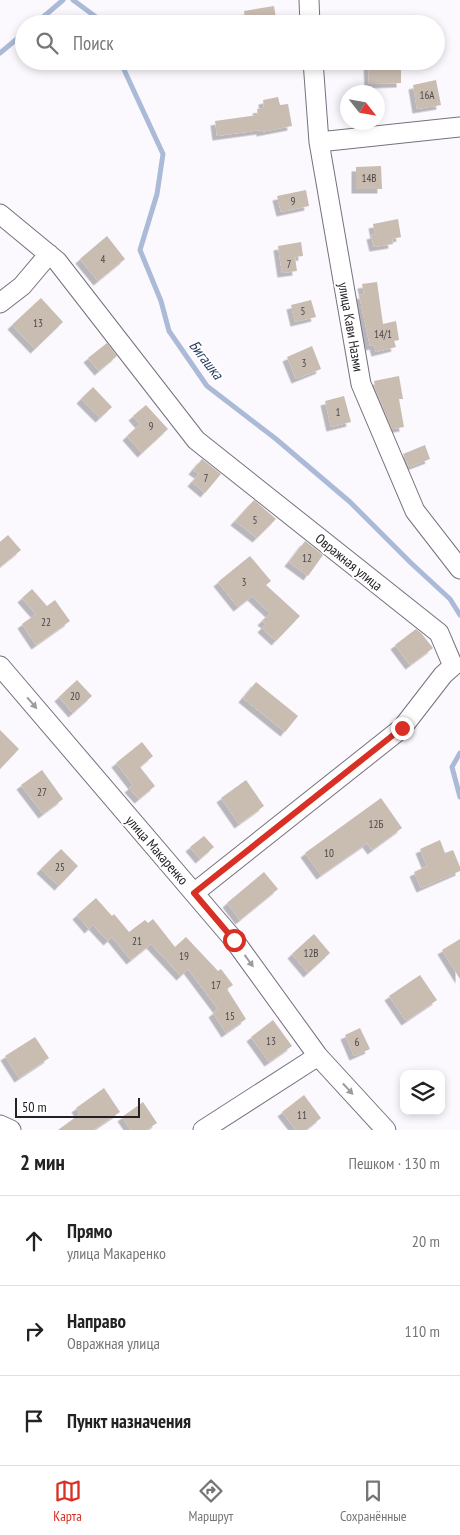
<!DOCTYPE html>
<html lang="ru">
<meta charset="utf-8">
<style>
:root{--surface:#fff;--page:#f6f6f6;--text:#222;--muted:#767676;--line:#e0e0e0;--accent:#d93025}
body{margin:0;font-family:"PT Sans Narrow",sans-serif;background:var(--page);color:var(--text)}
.controls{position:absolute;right:15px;bottom:15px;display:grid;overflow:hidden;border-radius:10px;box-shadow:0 2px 8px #0003}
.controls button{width:45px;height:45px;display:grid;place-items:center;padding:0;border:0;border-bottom:1px solid var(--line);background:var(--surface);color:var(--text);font:25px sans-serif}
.compass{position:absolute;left:340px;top:85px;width:45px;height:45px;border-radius:50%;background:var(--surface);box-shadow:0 2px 8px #0003;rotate:121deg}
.scale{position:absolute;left:15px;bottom:12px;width:125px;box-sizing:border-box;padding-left:5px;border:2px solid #232126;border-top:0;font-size:14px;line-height:18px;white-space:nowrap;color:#232126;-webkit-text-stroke:4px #fff;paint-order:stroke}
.stop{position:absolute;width:15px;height:15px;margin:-11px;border:4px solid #d93025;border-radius:50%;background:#fff}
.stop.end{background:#d93025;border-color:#fff;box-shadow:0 1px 5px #0008}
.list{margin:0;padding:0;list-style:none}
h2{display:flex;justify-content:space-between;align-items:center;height:65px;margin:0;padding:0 20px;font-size:21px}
h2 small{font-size:16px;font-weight:400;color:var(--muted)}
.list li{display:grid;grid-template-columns:32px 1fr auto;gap:15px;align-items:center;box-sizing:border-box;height:90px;padding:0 20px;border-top:1px solid var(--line)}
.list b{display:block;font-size:19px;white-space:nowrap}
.list p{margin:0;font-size:16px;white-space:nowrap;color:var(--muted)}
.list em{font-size:16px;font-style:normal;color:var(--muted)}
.icon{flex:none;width:28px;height:28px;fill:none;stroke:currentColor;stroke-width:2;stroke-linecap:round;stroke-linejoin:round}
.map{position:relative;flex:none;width:460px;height:1130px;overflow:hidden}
.search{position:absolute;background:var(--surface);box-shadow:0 2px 8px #0003;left:15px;right:15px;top:15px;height:55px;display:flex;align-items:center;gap:12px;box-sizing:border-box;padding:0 18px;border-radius:28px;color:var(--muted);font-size:19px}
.sheet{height:335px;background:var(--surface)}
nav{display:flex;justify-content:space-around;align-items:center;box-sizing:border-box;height:70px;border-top:1px solid var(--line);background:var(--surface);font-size:14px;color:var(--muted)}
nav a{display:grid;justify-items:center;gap:2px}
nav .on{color:var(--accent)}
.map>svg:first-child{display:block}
</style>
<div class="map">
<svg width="460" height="1130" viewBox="0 0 460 1130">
<defs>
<filter id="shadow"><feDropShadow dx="-4.5" dy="4.5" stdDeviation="0" flood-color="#0004"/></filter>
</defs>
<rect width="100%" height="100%" fill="#fbf8fe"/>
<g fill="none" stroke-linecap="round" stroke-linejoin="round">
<path stroke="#abbbd7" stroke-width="5" d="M73 0 96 17 100 24
M35 24 63 0
M0 53 24 33
M120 61 163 154 157 194 140 250 161 301 169 331 207 386 276 439 350 502 411 563 450 599 460 615
M460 753 452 767 460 797"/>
</g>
<path fill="#c9bcb1" filter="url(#shadow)" d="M274 6 277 24H246L244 11Z
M368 61H401V83L369 84Z
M436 80 441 105 417 109 413 85Z
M278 97 280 105 288 104 292 126 261 132V130L217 136 215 121 258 115 257 109 264 108 263 100Z
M381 166 382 189H356V167Z
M306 190 309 206 281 212 277 196Z
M398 219 401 237 392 239 393 244 374 247 371 235 375 234 373 224Z
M107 236 125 259 98 281 80 259Z
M301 242 303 256 295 257 297 271 282 273 278 246Z
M377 282 383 324 396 321 399 340 394 341 396 347 376 352 374 345 370 346 359 295 364 294 362 284Z
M41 298 63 322 35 349 12 325Z
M311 300 316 317 295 322 291 305Z
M107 343 117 356 99 371 88 358Z
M312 346 321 369 296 379 287 357Z
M399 376 403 399H399L404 427 392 429 375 388 374 381Z
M93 387 112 407 100 418 81 399Z
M344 396 351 422 331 427 325 401Z
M146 405 168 429 142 453 127 436 140 424 133 416Z
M425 445 430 459 409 467 403 454Z
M202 459 221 474 205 493 192 482 199 474 193 470Z
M254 500 276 519 257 538 235 521Z
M8 535 21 550 0 567V542Z
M305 541 323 555 308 576 289 562Z
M250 556 271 581 266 585 300 616 276 641 262 628 266 624 262 621 270 613 252 596 238 607 218 582Z
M32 589 47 606 55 600 70 621 36 645 22 624 36 614 22 598Z
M416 629 421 633 433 648 410 665 395 645Z
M77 680 92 696 73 713 59 697Z
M256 682 298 716 285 732 243 698Z
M0 730 19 749 0 769Z
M142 742 153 756 140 767 155 786 139 799 129 788 133 785 116 763Z
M42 770 63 799 43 814 21 785Z
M246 780 264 806 239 824 221 798Z
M381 798 402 828 372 850 367 843 321 875 305 853Z
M204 836 214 847 200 859 190 847Z
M440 840 445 853 453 850 460 867V871L421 888 414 872 427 866 420 849Z
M61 849 78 866 59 886 41 869Z
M264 872 278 889 240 920 227 903Z
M96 898 112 916 114 914 129 932 145 920 148 923 153 919 175 947 186 937 218 971 221 969 233 985 227 989 246 1019 226 1033 213 1013 218 1009 188 969 181 976 151 944 131 960 112 937 108 941 93 925 89 929 77 915Z
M314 934 330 953 308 973 292 954Z
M460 939V979L442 950Z
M420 975 437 1000 406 1021 389 996Z
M273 1020 292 1046 269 1062 251 1037Z
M360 1028 370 1049 354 1056 345 1035Z
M35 1037 49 1058 19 1078 5 1056Z
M104 1088 120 1112 93 1130H58L80 1114 76 1108Z
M304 1095 321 1118 306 1130H296L282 1112Z
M143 1102 157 1123 146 1130H131L122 1117Z"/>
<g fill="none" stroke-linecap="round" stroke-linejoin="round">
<g stroke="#76707d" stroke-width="21">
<path id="minor" d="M309 0 310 24
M313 61 319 142 361 384 415 511 460 569
M319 142 460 127
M0 214 57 261 196 440 439 633 453 666 443 675 402 728 194 893
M0 303 22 286 49 254
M0 666 234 940 318 1056 386 1130
M0 1125 11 1130
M203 1130 318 1056"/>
</g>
<use href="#minor" stroke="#fff" stroke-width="19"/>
</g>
<defs><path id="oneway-solid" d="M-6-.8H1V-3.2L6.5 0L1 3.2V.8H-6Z" transform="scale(1.25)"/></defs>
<g fill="#9c9b9d">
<use href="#oneway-solid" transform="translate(32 703) rotate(49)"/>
<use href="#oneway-solid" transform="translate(249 961) rotate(54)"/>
<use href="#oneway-solid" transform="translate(348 1089) rotate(47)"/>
</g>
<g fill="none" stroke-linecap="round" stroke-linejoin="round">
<path stroke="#d93025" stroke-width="6" d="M234 940 194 893 402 728"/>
</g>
<g text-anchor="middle" stroke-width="4" stroke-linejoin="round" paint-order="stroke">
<g font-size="11" fill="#4c4849">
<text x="427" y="99">16А</text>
<text x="369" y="182">14В</text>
<text x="293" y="205">9</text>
<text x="103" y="263">4</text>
<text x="289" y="268">7</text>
<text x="303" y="315">5</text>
<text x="38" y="327">13</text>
<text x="383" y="338">14/1</text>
<text x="304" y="367">3</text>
<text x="338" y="416">1</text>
<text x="151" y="430">9</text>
<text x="206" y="482">7</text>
<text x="255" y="524">5</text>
<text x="307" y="562">12</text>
<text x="244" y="586">3</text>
<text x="46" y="626">22</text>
<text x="75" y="700">20</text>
<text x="42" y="796">27</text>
<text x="376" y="828">12Б</text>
<text x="329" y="857">10</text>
<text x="60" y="871">25</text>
<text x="137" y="945">21</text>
<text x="311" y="957">12В</text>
<text x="184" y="960">19</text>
<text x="216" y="989">17</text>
<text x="230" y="1020">15</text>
<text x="271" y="1045">13</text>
<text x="357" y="1046">6</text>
<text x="302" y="1119">11</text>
</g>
<g font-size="14" fill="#232126" stroke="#fff">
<text transform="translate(351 327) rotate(80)" y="5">улица Кави Назми</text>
<text transform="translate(349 562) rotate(39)" y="5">Овражная улица</text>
<text transform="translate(157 850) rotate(49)" y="5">улица Макаренко</text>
</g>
<g font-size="15" font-style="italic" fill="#273c63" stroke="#fff">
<text transform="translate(206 360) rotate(52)" y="5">Бигашка</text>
</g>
</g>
</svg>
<div class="controls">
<button><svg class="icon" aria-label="layers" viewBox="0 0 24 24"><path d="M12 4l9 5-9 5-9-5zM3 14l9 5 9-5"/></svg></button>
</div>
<svg class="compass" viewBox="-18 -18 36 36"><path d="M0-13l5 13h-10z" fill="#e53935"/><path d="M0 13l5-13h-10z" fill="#767676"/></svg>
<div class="scale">50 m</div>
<div class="stop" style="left:234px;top:940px"></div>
<div class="stop end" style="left:402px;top:728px"></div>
<div class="search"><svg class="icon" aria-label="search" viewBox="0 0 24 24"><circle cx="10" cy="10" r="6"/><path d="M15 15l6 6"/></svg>Поиск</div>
</div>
<section class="sheet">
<h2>2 мин<small>Пешком · 130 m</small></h2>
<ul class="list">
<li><svg class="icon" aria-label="ahead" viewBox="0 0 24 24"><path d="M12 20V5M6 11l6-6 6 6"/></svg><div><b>Прямо</b><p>улица Макаренко</p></div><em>20 m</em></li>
<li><svg class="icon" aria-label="right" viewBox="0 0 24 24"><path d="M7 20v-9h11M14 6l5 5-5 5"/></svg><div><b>Направо</b><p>Овражная улица</p></div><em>110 m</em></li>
<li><svg class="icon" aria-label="arrive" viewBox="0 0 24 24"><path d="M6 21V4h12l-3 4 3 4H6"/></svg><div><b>Пункт назначения</b></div></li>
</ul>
</section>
<nav>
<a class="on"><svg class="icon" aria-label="map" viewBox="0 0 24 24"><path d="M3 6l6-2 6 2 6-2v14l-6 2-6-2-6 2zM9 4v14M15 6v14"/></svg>Карта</a>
<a><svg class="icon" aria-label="directions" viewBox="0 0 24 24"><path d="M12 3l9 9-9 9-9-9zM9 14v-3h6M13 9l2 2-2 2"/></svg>Маршрут</a>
<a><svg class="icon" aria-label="saved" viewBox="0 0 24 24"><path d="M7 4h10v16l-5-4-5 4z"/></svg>Сохранённые</a>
</nav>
